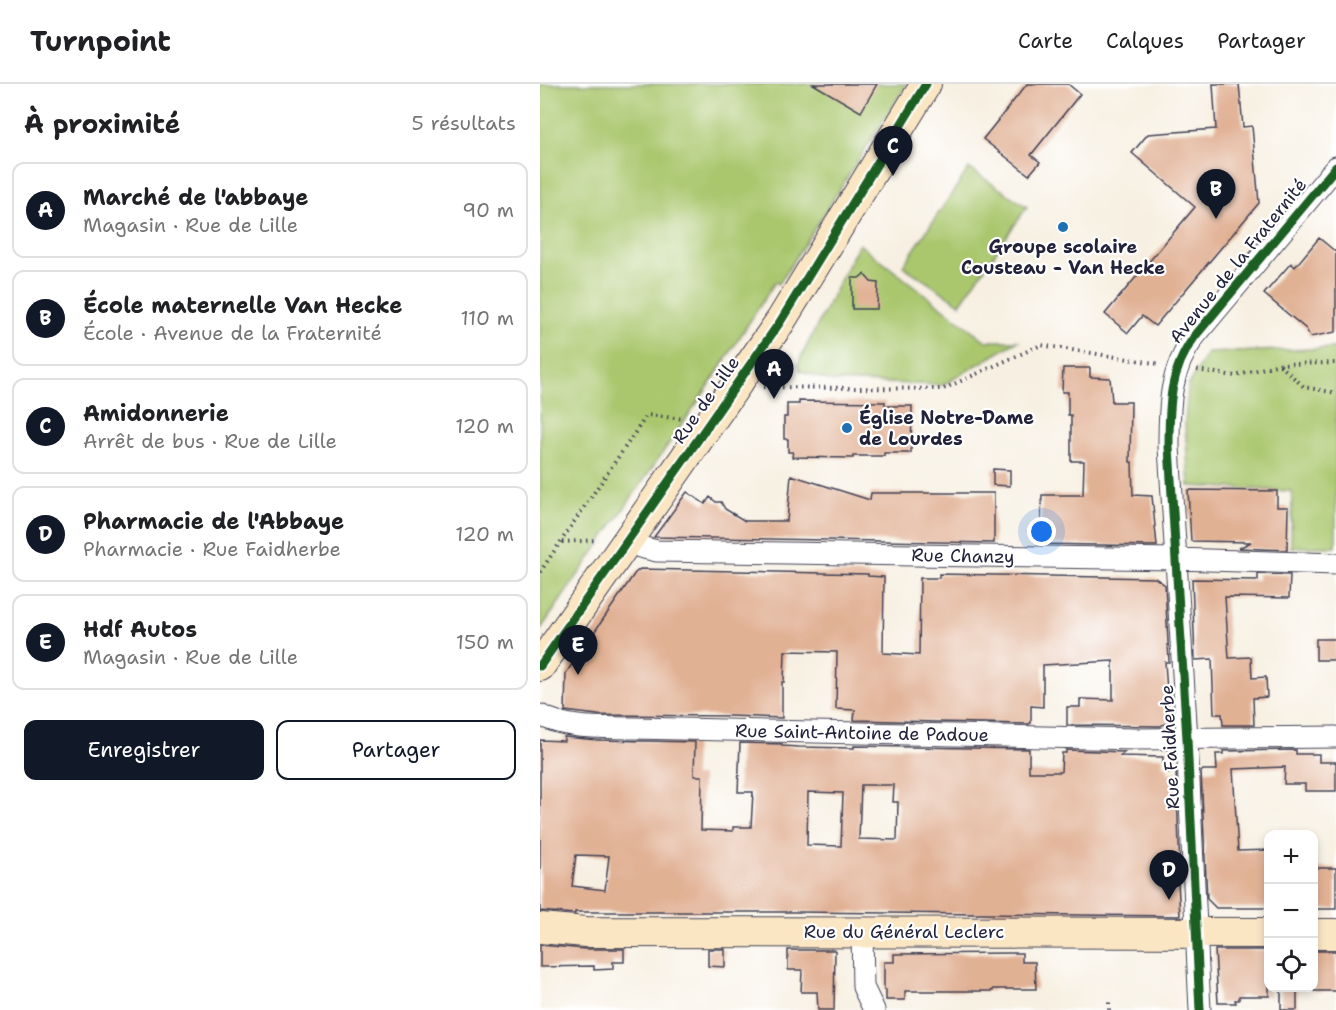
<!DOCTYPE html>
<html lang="fr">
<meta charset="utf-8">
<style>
:root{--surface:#fff;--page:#f6f6f6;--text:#202124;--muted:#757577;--line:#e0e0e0;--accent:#111827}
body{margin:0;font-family:"Shantell Sans",sans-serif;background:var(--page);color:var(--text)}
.controls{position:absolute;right:18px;bottom:18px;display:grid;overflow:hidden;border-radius:12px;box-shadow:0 3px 9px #0003}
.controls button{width:54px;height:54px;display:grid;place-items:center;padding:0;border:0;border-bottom:2px solid var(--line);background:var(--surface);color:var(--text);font:30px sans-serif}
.you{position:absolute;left:502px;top:448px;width:21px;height:21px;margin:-15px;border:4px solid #fff;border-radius:50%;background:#1a73e8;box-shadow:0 0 0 9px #1a73e833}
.badge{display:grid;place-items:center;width:39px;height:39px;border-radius:50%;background:var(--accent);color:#fff;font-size:20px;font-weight:700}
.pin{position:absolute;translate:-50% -50px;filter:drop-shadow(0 2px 3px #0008)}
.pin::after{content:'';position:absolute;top:32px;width:21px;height:18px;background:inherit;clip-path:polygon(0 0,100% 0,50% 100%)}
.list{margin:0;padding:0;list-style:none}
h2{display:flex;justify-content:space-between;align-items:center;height:78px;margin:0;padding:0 24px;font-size:26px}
h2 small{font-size:20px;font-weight:400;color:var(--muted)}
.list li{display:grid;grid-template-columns:39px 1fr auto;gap:18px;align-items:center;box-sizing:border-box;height:96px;margin:0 12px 12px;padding:0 12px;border:2px solid var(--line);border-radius:12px}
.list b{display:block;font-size:22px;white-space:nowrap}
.list p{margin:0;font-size:20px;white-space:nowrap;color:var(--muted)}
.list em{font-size:20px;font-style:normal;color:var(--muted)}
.actions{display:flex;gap:12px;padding:18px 24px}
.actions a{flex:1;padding:14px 0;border:2px solid var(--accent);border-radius:12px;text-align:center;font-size:21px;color:var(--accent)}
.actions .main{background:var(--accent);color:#fff}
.icon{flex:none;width:33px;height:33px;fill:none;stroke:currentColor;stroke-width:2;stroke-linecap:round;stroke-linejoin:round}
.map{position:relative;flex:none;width:796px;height:926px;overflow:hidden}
header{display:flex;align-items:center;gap:36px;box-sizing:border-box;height:84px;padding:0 30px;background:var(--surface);border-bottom:2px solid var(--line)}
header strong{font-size:28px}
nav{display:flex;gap:33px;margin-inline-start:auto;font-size:21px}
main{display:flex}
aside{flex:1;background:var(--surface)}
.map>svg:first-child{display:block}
</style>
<header>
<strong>Turnpoint</strong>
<nav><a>Carte</a><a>Calques</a><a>Partager</a></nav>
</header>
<main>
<aside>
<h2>À proximité<small>5 résultats</small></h2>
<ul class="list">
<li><span class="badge">A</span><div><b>Marché de l'abbaye</b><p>Magasin · Rue de Lille</p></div><em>90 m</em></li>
<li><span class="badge">B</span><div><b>École maternelle Van Hecke</b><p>École · Avenue de la Fraternité</p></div><em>110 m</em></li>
<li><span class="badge">C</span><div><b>Amidonnerie</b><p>Arrêt de bus · Rue de Lille</p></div><em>120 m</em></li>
<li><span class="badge">D</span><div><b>Pharmacie de l'Abbaye</b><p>Pharmacie · Rue Faidherbe</p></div><em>120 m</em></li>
<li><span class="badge">E</span><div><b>Hdf Autos</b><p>Magasin · Rue de Lille</p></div><em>150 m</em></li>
</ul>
<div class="actions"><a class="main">Enregistrer</a><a>Partager</a></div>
</aside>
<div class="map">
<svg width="796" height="926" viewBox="0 0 796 926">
<rect width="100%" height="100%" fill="#fff"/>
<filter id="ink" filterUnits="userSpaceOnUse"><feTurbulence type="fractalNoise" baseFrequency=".0167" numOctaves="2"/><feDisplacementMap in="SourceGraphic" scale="12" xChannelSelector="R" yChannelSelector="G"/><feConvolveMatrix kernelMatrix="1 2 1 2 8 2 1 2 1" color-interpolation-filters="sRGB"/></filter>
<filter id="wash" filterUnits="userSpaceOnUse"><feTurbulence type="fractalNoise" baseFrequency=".008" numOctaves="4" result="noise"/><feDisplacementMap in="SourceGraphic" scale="24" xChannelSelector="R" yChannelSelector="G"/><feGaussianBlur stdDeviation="1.35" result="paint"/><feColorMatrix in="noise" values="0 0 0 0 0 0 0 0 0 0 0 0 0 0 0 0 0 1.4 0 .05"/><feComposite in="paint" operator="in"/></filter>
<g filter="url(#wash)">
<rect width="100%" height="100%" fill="#f7f0e2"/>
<path fill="#aac76e" stroke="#667454" stroke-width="1.5" d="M0 0H367L239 200 235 198 168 303 0 546Z
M429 84 487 123 420 220 363 182Z
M319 160 446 257H478L403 301 290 297 260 287 258 280 262 271Z
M796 264V463H751L752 407 649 402 645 338 648 302 667 269Z"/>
<g id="blocks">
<path fill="#e1b194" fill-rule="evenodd" d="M273 0H337L321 28Z
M487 0H528L540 10 491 71 500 78 489 91 443 55Z
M673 0H699L703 43 712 42 719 119 615 242 602 232 588 249 565 230 655 123 592 69 608 50 676 45Z
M779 154 796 168V248L770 253 766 245 724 210 751 179 755 183Z
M324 190 331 198 338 199 337 225H312V194H319Z
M523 284H550V293L570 294 572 318H591L590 378H592L593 411 612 412 617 462 500 460 502 411H543L544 377H531V331H528V308H522Z
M259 317 345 318V322H372L371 369H344V372H313V374L252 373 253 368H248V355H244V333H247V320H259Z
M453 385 470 386V402L453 401Z
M251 391 330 416 331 409H454V459L114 453 147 408 165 420 170 413 176 418H181L185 425 205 437H247Z
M648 406 737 407V423H748L747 466 699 464 711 458 651 457Z
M100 485 328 490V492L344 493 343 569 379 571 380 494H399V490L615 494 625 501 629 578H625L629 637 621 642 527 641V623H540V615L573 616V577L503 581V623L491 622V639L489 640 314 636 315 626 296 625 297 568 245 567 244 598H242V634L190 632 58 631 25 627 26 589 95 489Z
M718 490 750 491 749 514 685 513 689 574 711 573 712 594 726 593 727 613 713 614 714 641H683L682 630H674L672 575 655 576 652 495 718 496Z
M776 555H796V576H776Z
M24 653 57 656 155 658 154 692H162L161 746 193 747V743H211L213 708H198L200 659 242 660V662L259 663 314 664V662L489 665V688H521L522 669H526V666L585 668 580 672 623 673V681L628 682V689L636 688 640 785 637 781 640 832 257 828H35V830L0 827V656L24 657ZM321 701H354L353 718H358L357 756 319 755ZM268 708 303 709 301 762 267 761ZM36 771 69 772 65 806 32 802Z
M756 666V670H779V678H796V707H765V700H744L745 683 693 685 698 767 729 766V824H676L667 815 661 688 663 686H677L676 670H683V667Z
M774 784H796V825H774Z
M0 861 45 865H84V878H73V885L54 886V882L0 883Z
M168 865H185V883L168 882Z
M248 866H295L294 926H278L277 908H261L262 886H248Z
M675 866H729V912H699V916H695L696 919H678Z
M774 867H796V907H774Z
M474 869H482V878H495L496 905H453V907H365V916H346V906H344V878H354V870Z
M741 903H757V926H741Z"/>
</g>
</g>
<g filter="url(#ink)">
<use href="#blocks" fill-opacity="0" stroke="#424154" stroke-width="1.5"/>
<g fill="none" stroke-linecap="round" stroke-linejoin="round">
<g stroke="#424154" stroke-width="23">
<path id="street" d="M88 456 100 463 117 467 637 475 796 480
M0 631C28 646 63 643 94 644L596 655 796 653
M322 848 323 903 334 926
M660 926 647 655 629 363C629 322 629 287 655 252L796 83"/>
</g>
<g stroke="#424154" stroke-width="32">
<path id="secondary" d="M0 582 240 238 386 0
M0 844 46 848 728 849
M774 850H796"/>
</g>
<path stroke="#424154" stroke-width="4" stroke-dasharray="1.5 4.5" stroke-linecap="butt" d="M740 281 764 303 796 309
M657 286 695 292 739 280 796 279
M224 303 403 305 501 261 620 280
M22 458 58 456
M0 488 107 331 144 335
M569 926V916"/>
<use href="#street" stroke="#fff" stroke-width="21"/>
<use href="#secondary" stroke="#fbe6c4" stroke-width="30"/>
<g stroke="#fff" stroke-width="13">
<path id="cycleway" d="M0 582 240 238 386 0
M660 926 647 655 629 363C629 322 629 287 655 252L796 83"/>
</g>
<use href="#cycleway" stroke="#1b5e20" stroke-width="9"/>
</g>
</g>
<g fill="#1f6fb2" stroke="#fff" stroke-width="2">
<circle cx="523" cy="143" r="6"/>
<circle cx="307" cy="344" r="6"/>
</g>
<g text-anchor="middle" stroke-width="4.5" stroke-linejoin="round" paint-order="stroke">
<g font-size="18" font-weight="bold" fill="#22223b" stroke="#fff">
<text x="523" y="169">Groupe scolaire<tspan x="523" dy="21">Cousteau - Van Hecke</tspan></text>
<text x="319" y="340" text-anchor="start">Église Notre-Dame<tspan x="319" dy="21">de Lourdes</tspan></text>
</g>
<g font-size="18" fill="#22223b" stroke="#fff">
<text transform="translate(698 177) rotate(-51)" y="6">Avenue de la Fraternité</text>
<text transform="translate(166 316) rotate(-55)" y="6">Rue de Lille</text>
<text transform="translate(423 472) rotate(1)" y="6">Rue Chanzy</text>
<text transform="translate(322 649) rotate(1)" y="6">Rue Saint-Antoine de Padoue</text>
<text transform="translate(630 663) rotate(-93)" y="6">Rue Faidherbe</text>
<text x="364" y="854">Rue du Général Leclerc</text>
</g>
</g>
</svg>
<div class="controls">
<button>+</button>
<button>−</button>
<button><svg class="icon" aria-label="locate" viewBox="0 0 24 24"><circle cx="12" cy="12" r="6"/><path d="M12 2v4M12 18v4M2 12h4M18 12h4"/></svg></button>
</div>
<div class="you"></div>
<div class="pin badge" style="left:234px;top:315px">A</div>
<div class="pin badge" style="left:676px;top:135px">B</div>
<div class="pin badge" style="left:353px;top:92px">C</div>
<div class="pin badge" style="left:629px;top:816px">D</div>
<div class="pin badge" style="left:38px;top:591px">E</div>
</div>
</main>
